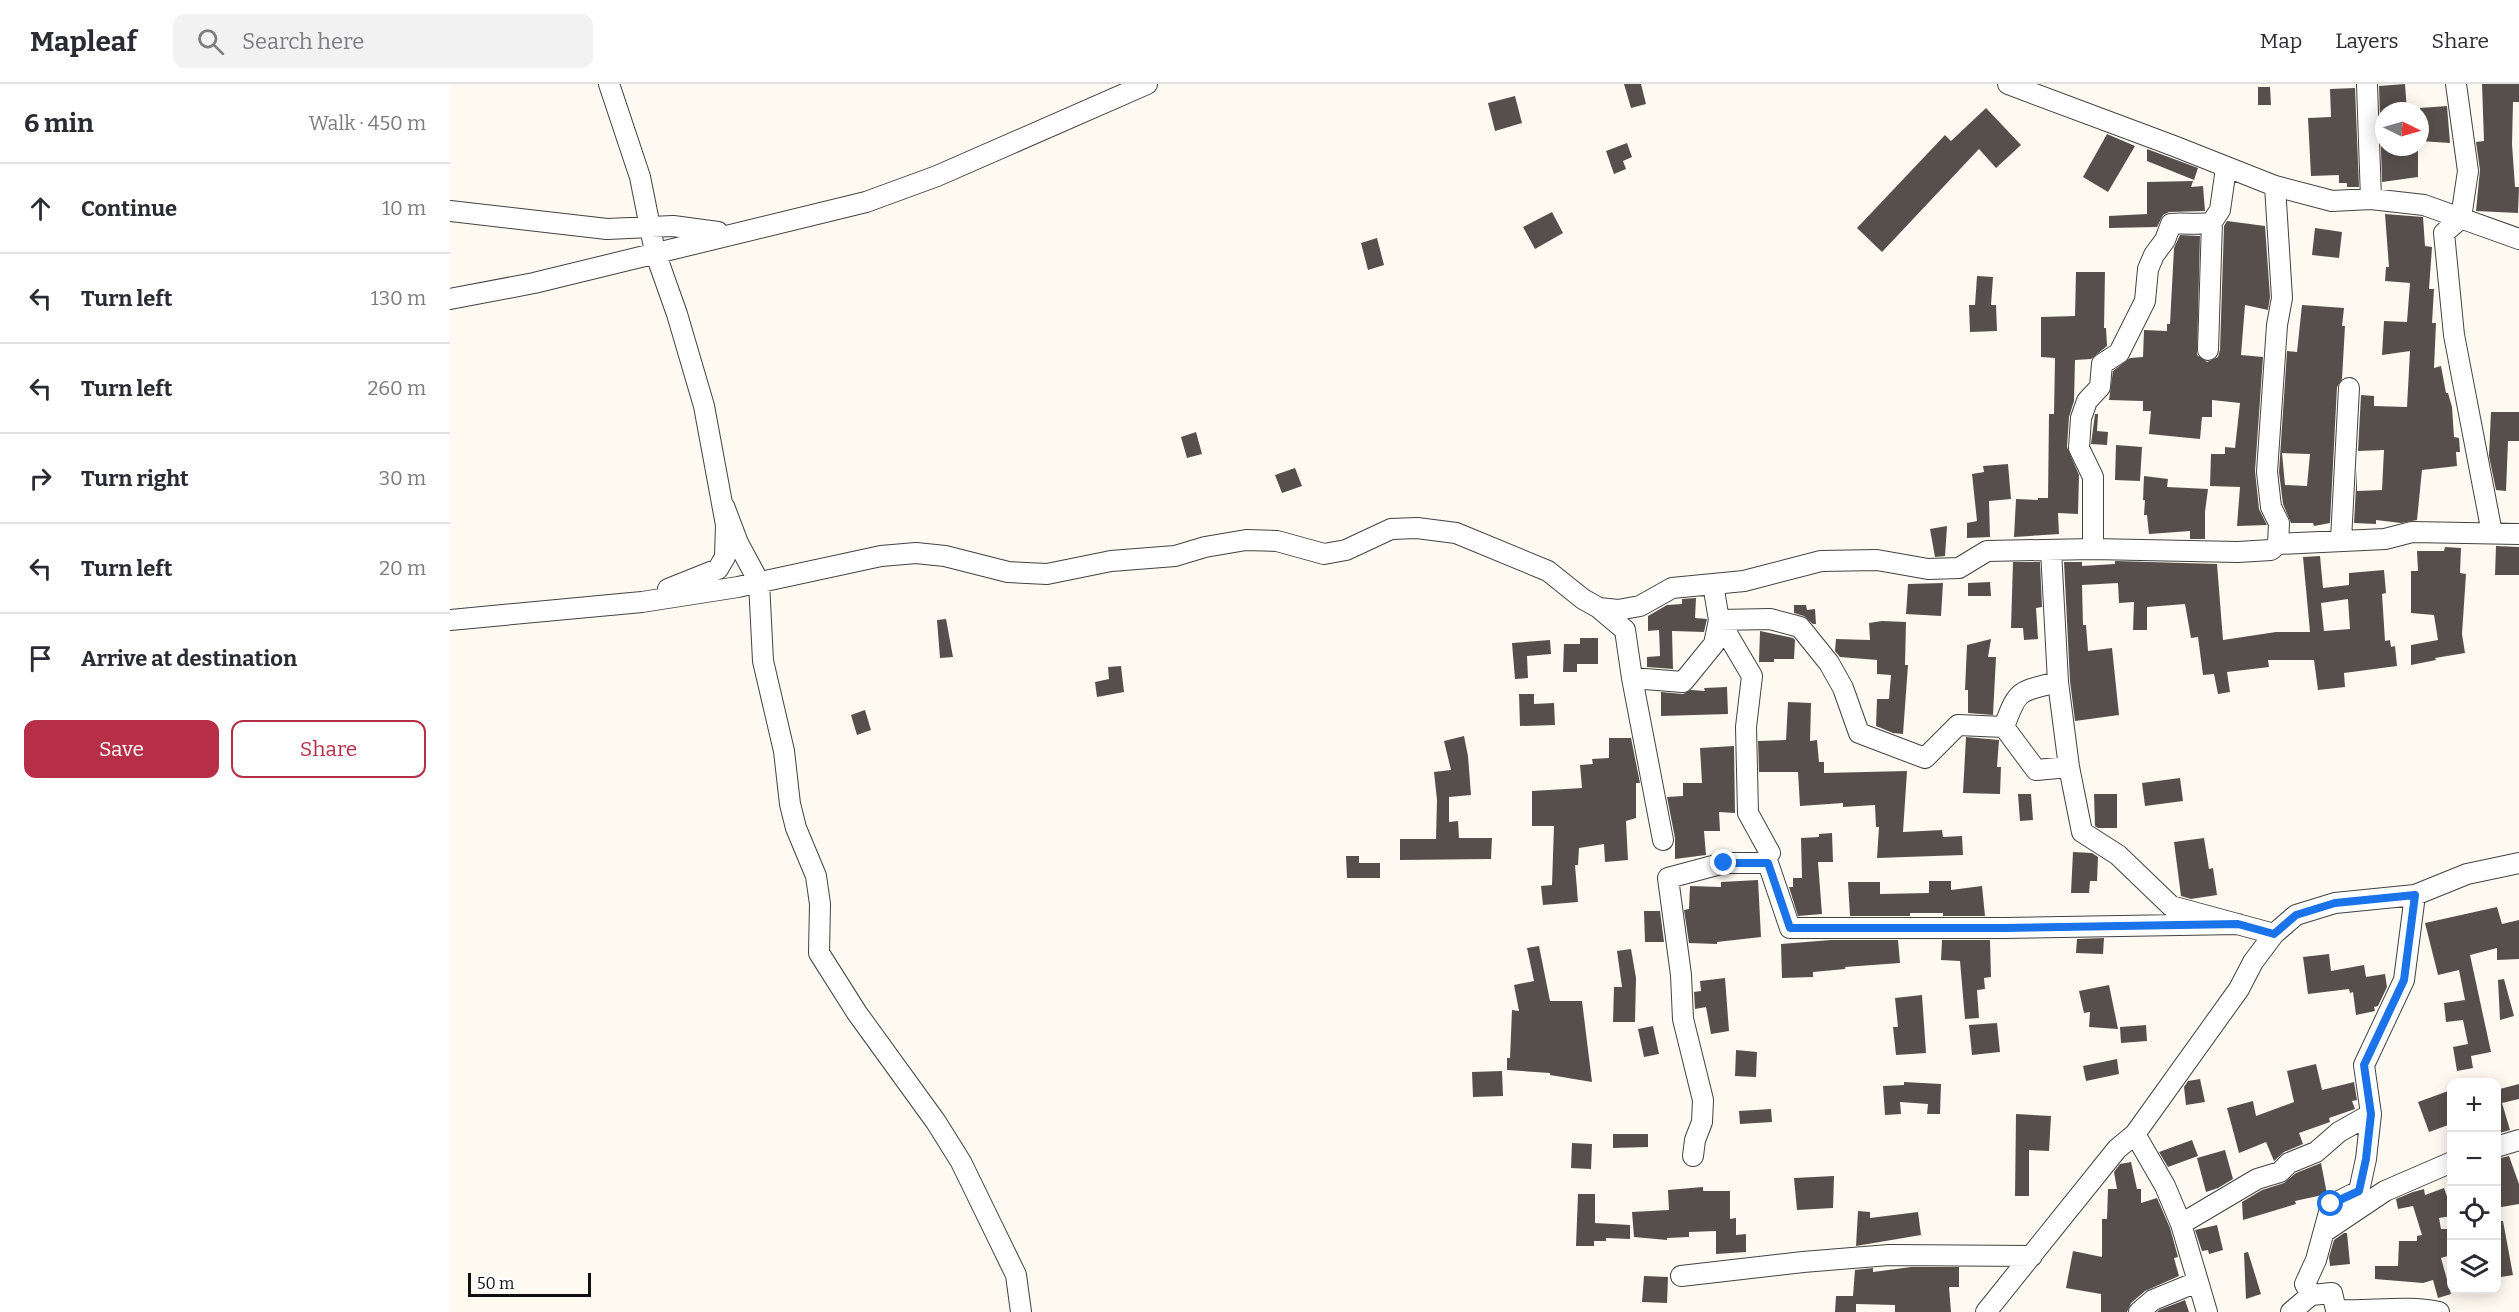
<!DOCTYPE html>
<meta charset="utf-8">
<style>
:root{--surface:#fff;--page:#f2f2f3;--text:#2b2b33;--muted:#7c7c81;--line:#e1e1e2;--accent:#b72f47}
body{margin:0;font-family:Bitter,serif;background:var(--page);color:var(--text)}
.controls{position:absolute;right:18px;bottom:18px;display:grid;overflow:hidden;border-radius:12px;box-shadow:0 3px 15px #0003}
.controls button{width:54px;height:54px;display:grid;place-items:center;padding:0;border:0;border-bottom:2px solid var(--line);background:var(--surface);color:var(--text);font:30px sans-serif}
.compass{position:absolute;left:1925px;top:18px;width:54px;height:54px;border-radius:50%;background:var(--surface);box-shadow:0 3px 15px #0003;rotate:95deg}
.scale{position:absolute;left:18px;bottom:15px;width:123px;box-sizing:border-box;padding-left:6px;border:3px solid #0f0f0f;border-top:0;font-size:16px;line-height:21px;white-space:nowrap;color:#0f0f0f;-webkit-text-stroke:4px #fff;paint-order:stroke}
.stop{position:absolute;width:18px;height:18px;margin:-14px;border:4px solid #1a73e8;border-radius:50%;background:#fff}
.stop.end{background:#1a73e8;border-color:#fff;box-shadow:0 2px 6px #0008}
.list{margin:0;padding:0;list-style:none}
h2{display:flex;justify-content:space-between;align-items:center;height:78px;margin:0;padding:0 24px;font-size:26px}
h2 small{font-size:20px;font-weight:400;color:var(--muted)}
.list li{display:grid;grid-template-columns:39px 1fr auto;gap:18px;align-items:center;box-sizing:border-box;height:90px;padding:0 24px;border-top:2px solid var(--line)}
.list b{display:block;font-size:22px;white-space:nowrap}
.list em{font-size:20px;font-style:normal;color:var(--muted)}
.actions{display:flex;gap:12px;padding:18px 24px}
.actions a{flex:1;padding:14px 0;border:2px solid var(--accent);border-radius:12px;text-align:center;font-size:21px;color:var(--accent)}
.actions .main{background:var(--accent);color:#fff}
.icon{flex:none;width:33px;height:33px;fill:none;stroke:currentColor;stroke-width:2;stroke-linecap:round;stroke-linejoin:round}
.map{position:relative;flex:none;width:2069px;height:1228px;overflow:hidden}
header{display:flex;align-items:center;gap:36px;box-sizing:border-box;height:84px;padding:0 30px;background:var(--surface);border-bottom:2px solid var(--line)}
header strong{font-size:28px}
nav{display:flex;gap:33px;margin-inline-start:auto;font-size:21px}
.search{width:420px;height:54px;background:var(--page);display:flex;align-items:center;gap:15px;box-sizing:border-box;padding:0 21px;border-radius:12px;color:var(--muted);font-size:22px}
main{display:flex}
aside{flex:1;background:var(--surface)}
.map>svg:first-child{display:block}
</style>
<header>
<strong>Mapleaf</strong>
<div class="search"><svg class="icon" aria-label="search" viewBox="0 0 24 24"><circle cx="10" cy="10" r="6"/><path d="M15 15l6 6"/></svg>Search here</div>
<nav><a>Map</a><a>Layers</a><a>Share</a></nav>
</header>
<main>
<aside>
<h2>6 min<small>Walk · 450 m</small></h2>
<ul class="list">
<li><svg class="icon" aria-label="ahead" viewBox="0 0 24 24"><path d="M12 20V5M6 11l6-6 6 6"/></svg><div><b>Continue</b></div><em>10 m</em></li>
<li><svg class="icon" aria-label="left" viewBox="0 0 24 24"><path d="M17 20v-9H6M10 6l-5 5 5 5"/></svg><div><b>Turn left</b></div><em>130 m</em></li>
<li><svg class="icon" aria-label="left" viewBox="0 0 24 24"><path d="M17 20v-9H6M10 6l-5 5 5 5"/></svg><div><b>Turn left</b></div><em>260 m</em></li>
<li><svg class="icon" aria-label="right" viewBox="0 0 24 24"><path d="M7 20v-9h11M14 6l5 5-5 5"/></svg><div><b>Turn right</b></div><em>30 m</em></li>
<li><svg class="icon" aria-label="left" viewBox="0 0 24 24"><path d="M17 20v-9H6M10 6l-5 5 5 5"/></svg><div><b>Turn left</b></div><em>20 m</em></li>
<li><svg class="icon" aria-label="arrive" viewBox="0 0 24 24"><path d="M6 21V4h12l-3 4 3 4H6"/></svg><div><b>Arrive at destination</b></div></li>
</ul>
<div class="actions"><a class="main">Save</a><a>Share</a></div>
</aside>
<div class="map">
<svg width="2069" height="1228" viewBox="0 0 2069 1228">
<rect width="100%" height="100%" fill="#fefaf2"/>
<path fill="#574f4c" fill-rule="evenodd" d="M1174 0H1191L1196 20 1181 24Z
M1955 0 1957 27H1932L1934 63H1968V93L1932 98 1929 2Z
M2032 0H2069V18H2063L2062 60 2065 103H2069L2068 129 2026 127 2030 86 2026 58 2034 57Z
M1808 3H1820L1821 21H1808Z
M1905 4 1909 103H1897V99H1889V91L1861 92 1858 34 1881 33 1880 5Z
M1065 12 1072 39 1045 47 1038 19Z
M1997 22 2000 59 1970 57V24Z
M1536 24 1571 61 1546 84 1529 65 1432 168 1407 144 1495 51 1501 57Z
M1657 50 1685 62 1658 108 1633 93Z
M1177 59 1182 73 1173 77 1176 85 1164 90 1156 67Z
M1697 65 1748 84 1744 96 1697 77Z
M1743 97 1741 103 1753 102 1755 127 1719 128 1713 131 1707 143 1659 144V132L1697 130V98Z
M1102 128 1113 149 1085 165 1073 143Z
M1935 130 1973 133 1975 162 1982 163 1979 205H1984L1982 239H1986L1984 284 1991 282 1996 309H1998L2002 323 2004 353 2009 354 2010 368H2006L2007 382 1972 386 1967 436 1951 439 1926 436V440L1904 439 1907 385V407L1932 406 1934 366 1908 367 1911 311 1924 312V322L1957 323 1960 267 1932 271 1934 237 1957 238 1960 199 1935 197 1936 183H1939Z
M1777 137 1815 142 1820 213 1818 226 1795 221 1791 271 1813 273 1805 387 1809 425 1817 441 1787 442 1790 403 1760 402 1761 370H1775V363L1785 364 1790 319 1762 316V333H1752L1750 355 1699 350 1701 327H1693V317L1659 316 1663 287 1680 274 1693 273 1694 246 1717 247V240H1720L1724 164 1730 151 1750 152 1747 271 1757 278 1768 273 1770 266 1774 142Z
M1865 144 1892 148 1889 174 1862 171Z
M927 154 934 181 918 186 911 159Z
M1626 188H1655L1654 244H1656L1657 262 1641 275 1625 276 1624 317 1619 333 1617 363 1629 391 1628 430 1608 429 1609 450 1564 453 1566 415 1588 416V414H1598L1599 330H1604L1605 274 1591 273V233L1625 232Z
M1527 192 1543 193 1541 221H1546L1547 247 1520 248 1519 221H1525Z
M1852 221 1894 224 1892 242H1895L1892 295 1887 303 1880 439 1864 442 1863 439H1841L1833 420 1829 388 1837 267 1847 268ZM1832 369 1860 370 1857 402 1835 401Z
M2041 328H2069V357H2058L2056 407 2046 406 2039 372Z
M1645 330H1648L1647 347 1658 348 1657 361 1641 360Z
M746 348 752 370 737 374 731 353Z
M1666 361 1692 363 1690 397 1665 396Z
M1558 380 1561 415 1539 417 1540 453 1517 454V439L1527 437 1522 390 1534 388 1533 382Z
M845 384 852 402 832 409 825 391Z
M1694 392 1718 395 1717 403 1758 405 1755 428V455H1740V447L1699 450 1697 431H1694L1695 416H1693Z
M1497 442 1495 472 1485 473 1480 445Z
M2046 462 2069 463V491H2045Z
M1995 463 2011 464 2010 489 2016 490 2012 550 2015 569 1985 574 1986 576 1961 581V561L1988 556 1984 531 1961 529V487H1968L1967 467H1994Z
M1870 472 1873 504 1899 501V489L1934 486 1936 509 1932 510 1935 557 1940 556 1941 563 1945 562 1947 582 1894 589 1895 603 1868 606 1864 576H1818L1819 583 1777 588 1780 608 1768 610 1764 590 1753 591 1748 553 1741 554 1735 520 1697 523V546H1683L1684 518 1669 519 1668 499 1632 501 1633 541H1636L1638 567 1662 564 1669 631 1625 637 1620 597 1614 478H1632V482L1665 480V477L1767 480 1773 556 1826 548H1860L1853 473ZM1898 515 1900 545 1874 547 1871 519Z
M1563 478H1590L1592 523 1586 524 1588 555 1574 556 1573 544H1561Z
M1540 498 1541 512H1518V499Z
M1493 499 1491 532 1456 530 1458 500Z
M1246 514 1245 534 1257 535 1254 548 1222 547 1223 585 1197 583V573L1210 572 1209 546 1198 547V532L1217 521 1232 520V515Z
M1344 521H1356L1357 526 1365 525 1366 540H1363L1354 532 1344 529Z
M496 535 503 573 490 574 487 536Z
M1432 537 1456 538 1455 581H1458L1453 650 1443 649 1426 642 1427 615H1439L1441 591 1427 590V576L1390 573 1385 567 1386 555 1420 556 1419 539Z
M1310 547 1343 554 1345 556 1344 575H1324V578H1309Z
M1130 554H1148V580H1127V588H1113L1114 560H1130Z
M1541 555 1538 573H1546L1543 631 1518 629V606H1515L1517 561Z
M1100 556 1101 570 1077 572 1078 594 1065 595 1062 559Z
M671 582 674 608 647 613 645 598 659 595 658 583Z
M1277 603 1278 630 1211 632V608L1233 610 1241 606 1255 607 1254 604Z
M1069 610H1084V620L1104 619 1105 641 1070 642Z
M1338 618 1361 619 1360 657 1367 656 1369 678H1374V689L1457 687 1453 748 1492 746 1493 753 1512 752 1513 771 1427 774 1429 743H1426L1425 721 1393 723V719L1350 722 1348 688H1309L1308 657 1336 656Z
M415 626 421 646 407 651 401 631Z
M1014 652 1018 672 1021 711 999 713V738L1008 737 1009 754H1042L1041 775 950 776V755H986L987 716 984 688 1001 686 994 657Z
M1516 653 1549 656 1547 683H1551L1550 710 1513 709Z
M1159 654H1181L1190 699H1186V734L1176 737 1178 776 1155 778 1154 760 1129 764 1128 781H1125L1128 818 1093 821 1091 802 1102 801 1104 742H1082V707L1132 704 1130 681 1143 680 1142 675 1159 674Z
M1284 662 1285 729 1269 728 1270 747H1254L1256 771 1225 775V754L1217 713 1233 712V699H1252L1250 664Z
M1730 694 1733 717 1695 722 1692 699Z
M1568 710H1581L1583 736 1570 737Z
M1644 710H1667V744H1648L1645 742Z
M1382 749 1383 778H1368L1372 830 1348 832 1339 803H1343V794H1352L1351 754 1369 753V750Z
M1754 754 1759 785 1763 784 1767 811 1741 815 1731 812 1724 758Z
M1623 768 1642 769 1648 773 1647 797H1640L1639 809H1621Z
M896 772H909V779H930V794H897Z
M1308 796 1311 853 1267 858V860L1239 859 1234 826 1239 825 1240 802 1271 803V798Z
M1479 797H1501V806L1532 802 1535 832H1493V829H1460V832H1400L1398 798H1430V810L1479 809Z
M2047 823 2052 840 2069 836V875L2047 876V864L2020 871 2041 968 2021 972 2023 984 2007 987 2003 963 2018 960 2013 936 1996 938 1994 919 2015 916 2009 886 1988 891 1975 839Z
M1194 827H1210L1214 858H1195Z
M1654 854 1653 870 1626 869 1627 855Z
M1381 856H1448L1450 879 1395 883V885L1363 888V893L1332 894 1331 860Z
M1492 856H1540L1541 893 1534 894 1535 905 1527 906 1529 934 1515 935 1510 877 1491 876Z
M1089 862 1100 917H1132L1142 998 1100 991V989L1057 986V974H1060L1062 926 1069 927 1064 901 1084 897 1077 864Z
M1181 865 1186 894 1185 938H1163L1164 903H1172L1167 867Z
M1879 870 1881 887 1914 881 1916 893 1935 890 1937 903 1928 922 1924 923 1925 927 1906 931 1903 908 1900 909 1899 905 1858 910 1853 873Z
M1275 894 1279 947 1261 950 1256 923 1245 925 1244 908 1251 907 1250 897Z
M2054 895 2064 932 2050 936 2048 896Z
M1659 901 1668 945 1639 943 1640 928 1634 929 1629 907Z
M1472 911 1476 969 1446 971 1443 943H1448L1445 914Z
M1547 939 1550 968 1522 971 1519 941Z
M1696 941 1697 957 1671 959 1670 943Z
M1203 942 1209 970 1194 973 1188 945Z
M1286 966 1307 968 1306 993 1285 992Z
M1667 975 1669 990 1636 997 1633 982Z
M1866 980 1872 1006 1904 998 1907 1016 1902 1017 1905 1025 1879 1034 1880 1038 1849 1049 1853 1060 1834 1068 1824 1077 1816 1058 1789 1069 1777 1024 1803 1017 1806 1032 1844 1018 1837 987Z
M1052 987 1053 1012 1023 1013 1022 988Z
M1750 995 1755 1018 1736 1021 1734 1003 1738 997Z
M1454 998 1491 1000 1490 1030H1477L1478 1020 1450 1018 1451 1030 1435 1031 1433 1002 1454 1001Z
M2069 1000V1015L2052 1019 2060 1046 2046 1050V1006Z
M2001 1006V1040L1979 1048 1968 1018Z
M1321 1025 1322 1038 1290 1040 1289 1027Z
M1566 1030 1601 1032 1599 1067 1579 1066V1112H1565Z
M1163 1050H1198V1063L1163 1064Z
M1742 1056 1748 1072 1718 1083 1709 1068Z
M1122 1059 1142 1060 1141 1085 1121 1084Z
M1775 1066 1783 1095 1768 1104 1756 1108 1747 1074Z
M2059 1072 2069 1100V1120L2046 1124V1075Z
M1681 1078 1687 1105H1691V1119L1707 1114 1720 1144 1728 1173 1724 1174 1729 1192 1695 1207 1681 1219 1677 1228H1651V1210L1616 1204 1623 1167 1652 1173V1135H1657L1658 1105H1667L1664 1088 1670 1080Z
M1871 1079 1877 1110 1845 1117 1846 1120 1793 1136 1792 1118 1812 1106 1834 1099 1846 1089Z
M1384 1092 1383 1124 1347 1126 1344 1094Z
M1253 1103V1107H1280V1135L1286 1134V1151L1296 1150V1168L1266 1170V1147L1239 1148V1153L1217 1154V1156L1184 1153 1182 1128 1219 1126 1218 1106Z
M1994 1104 2001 1124V1132L1989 1134 1991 1145H2001V1171L1991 1174 2001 1210 1988 1214 1983 1196 1973 1199 1925 1195V1182H1948L1949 1157H1967V1152L1972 1151 1963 1122 1948 1125 1946 1115 1963 1108 1974 1105 1975 1111Z
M1128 1110H1145V1139L1180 1141V1155L1156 1154V1157H1144V1162H1126Z
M1408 1127 1420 1128V1134L1468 1128 1471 1151 1406 1162Z
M2046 1137H2053L2063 1191 2051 1193V1190L2046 1191Z
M1767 1141 1773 1166 1759 1170 1758 1166 1752 1167 1745 1146Z
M1894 1149H1897L1900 1180 1880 1182 1879 1173 1884 1156Z
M1798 1168 1811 1210 1796 1215 1794 1169Z
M1461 1183H1509V1203H1499L1501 1228H1445V1221L1406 1220V1228H1385L1386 1212H1403L1405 1186 1423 1184V1188Z
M1194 1192 1218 1193 1217 1219 1192 1218Z
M1735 1216 1739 1228H1707L1709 1226Z"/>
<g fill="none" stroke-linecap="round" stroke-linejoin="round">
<g stroke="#424242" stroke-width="22">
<path id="minor" d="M159 0 190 93 205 168 227 230 254 322 276 441 275 473 268 485 218 505
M1558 0 1724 62 1825 102 1882 117 1921 115 1974 121 2069 155
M1917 0 1921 115
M2006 0 2018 87 2011 134 1994 149 2004 251 2042 449
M1825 102 1832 214 1827 241 1817 388 1821 423 1829 439 1828 460
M0 127 157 145 223 142 268 148
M0 215 84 199 416 118 487 92 697 0
M1758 266 1762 138
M274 422 288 459 309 498 313 577 334 667 340 720 346 744 366 792 370 820 369 869 407 929 486 1038 511 1078 566 1191 571 1228
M1891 456 1899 304
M1643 465V393L1629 364 1631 334 1637 317 1650 303 1652 280 1669 269 1695 217 1698 185 1704 171 1715 156 1721 140C1735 138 1749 142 1762 138L1770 126 1776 84
M1601 466 1608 598 1619 683 1632 748 1668 771 1721 822 1824 850
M1263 500 1269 536 1302 592 1296 643 1298 729 1320 769
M1149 524 1168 526 1190 522 1222 504 1294 497 1371 477 1427 476 1478 485 1509 484 1537 467 1643 465 1788 468 1821 466 1828 460 1935 455 1962 448 2069 450
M0 536 192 518 288 503 431 472 466 469 495 472 558 488 597 490 661 477 725 472 755 463 796 456 827 457 874 470 896 466 941 445 967 444 1006 449 1098 487 1133 515 1149 524 1175 546 1182 594 1233 598 1264 560 1269 536 1320 535 1350 543 1379 579 1393 604 1409 649 1475 674 1508 641 1554 643 1586 686 1619 683
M1182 594 1213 756
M1554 643C1568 604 1569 608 1608 598
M1685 1050 1715 1102 1731 1140 1757 1228
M2046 1063 2069 1056
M1243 1072 1245 1056 1252 1038 1253 1016 1233 935 1231 891 1218 794 1274 779H1318L1340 844H1554L1788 840
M1731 1140 1807 1095 1830 1088 1839 1079 1866 1068 1889 1048 1921 1030
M1874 1148 1935 1107 2002 1078
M1231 1192 1353 1178 1439 1171 1582 1172
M1861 1211 1855 1200 1866 1176 1881 1121 1909 1107 1916 1075 1921 1030 1914 981 1954 896 1965 811
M1536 1228 1667 1065 1685 1050 1789 905 1803 878 1824 850 1846 831 1885 819 1965 811 2017 790 2069 779
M1689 1228 1703 1216 1747 1198
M1841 1228 1861 1211 1882 1209 1886 1226C1921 1228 1955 1221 1989 1228"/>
</g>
<use href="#minor" stroke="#fff" stroke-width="20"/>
</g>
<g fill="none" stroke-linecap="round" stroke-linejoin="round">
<path stroke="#1a73e8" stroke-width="8" d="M1274 779H1318L1340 844H1554L1788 840 1824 850 1846 831 1885 819 1965 811 1954 896 1914 981 1921 1030 1916 1075 1909 1107 1881 1120"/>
</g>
</svg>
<div class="controls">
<button>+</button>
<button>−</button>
<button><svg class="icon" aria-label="locate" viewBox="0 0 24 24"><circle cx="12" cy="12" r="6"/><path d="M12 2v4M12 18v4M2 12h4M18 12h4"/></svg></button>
<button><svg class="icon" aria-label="layers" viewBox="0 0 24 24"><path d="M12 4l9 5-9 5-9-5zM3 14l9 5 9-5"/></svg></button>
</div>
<svg class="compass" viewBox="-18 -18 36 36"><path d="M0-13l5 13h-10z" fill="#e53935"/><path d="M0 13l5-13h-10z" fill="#7c7c81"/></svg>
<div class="scale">50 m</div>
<div class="stop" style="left:1881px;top:1120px"></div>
<div class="stop end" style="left:1274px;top:779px"></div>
</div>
</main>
